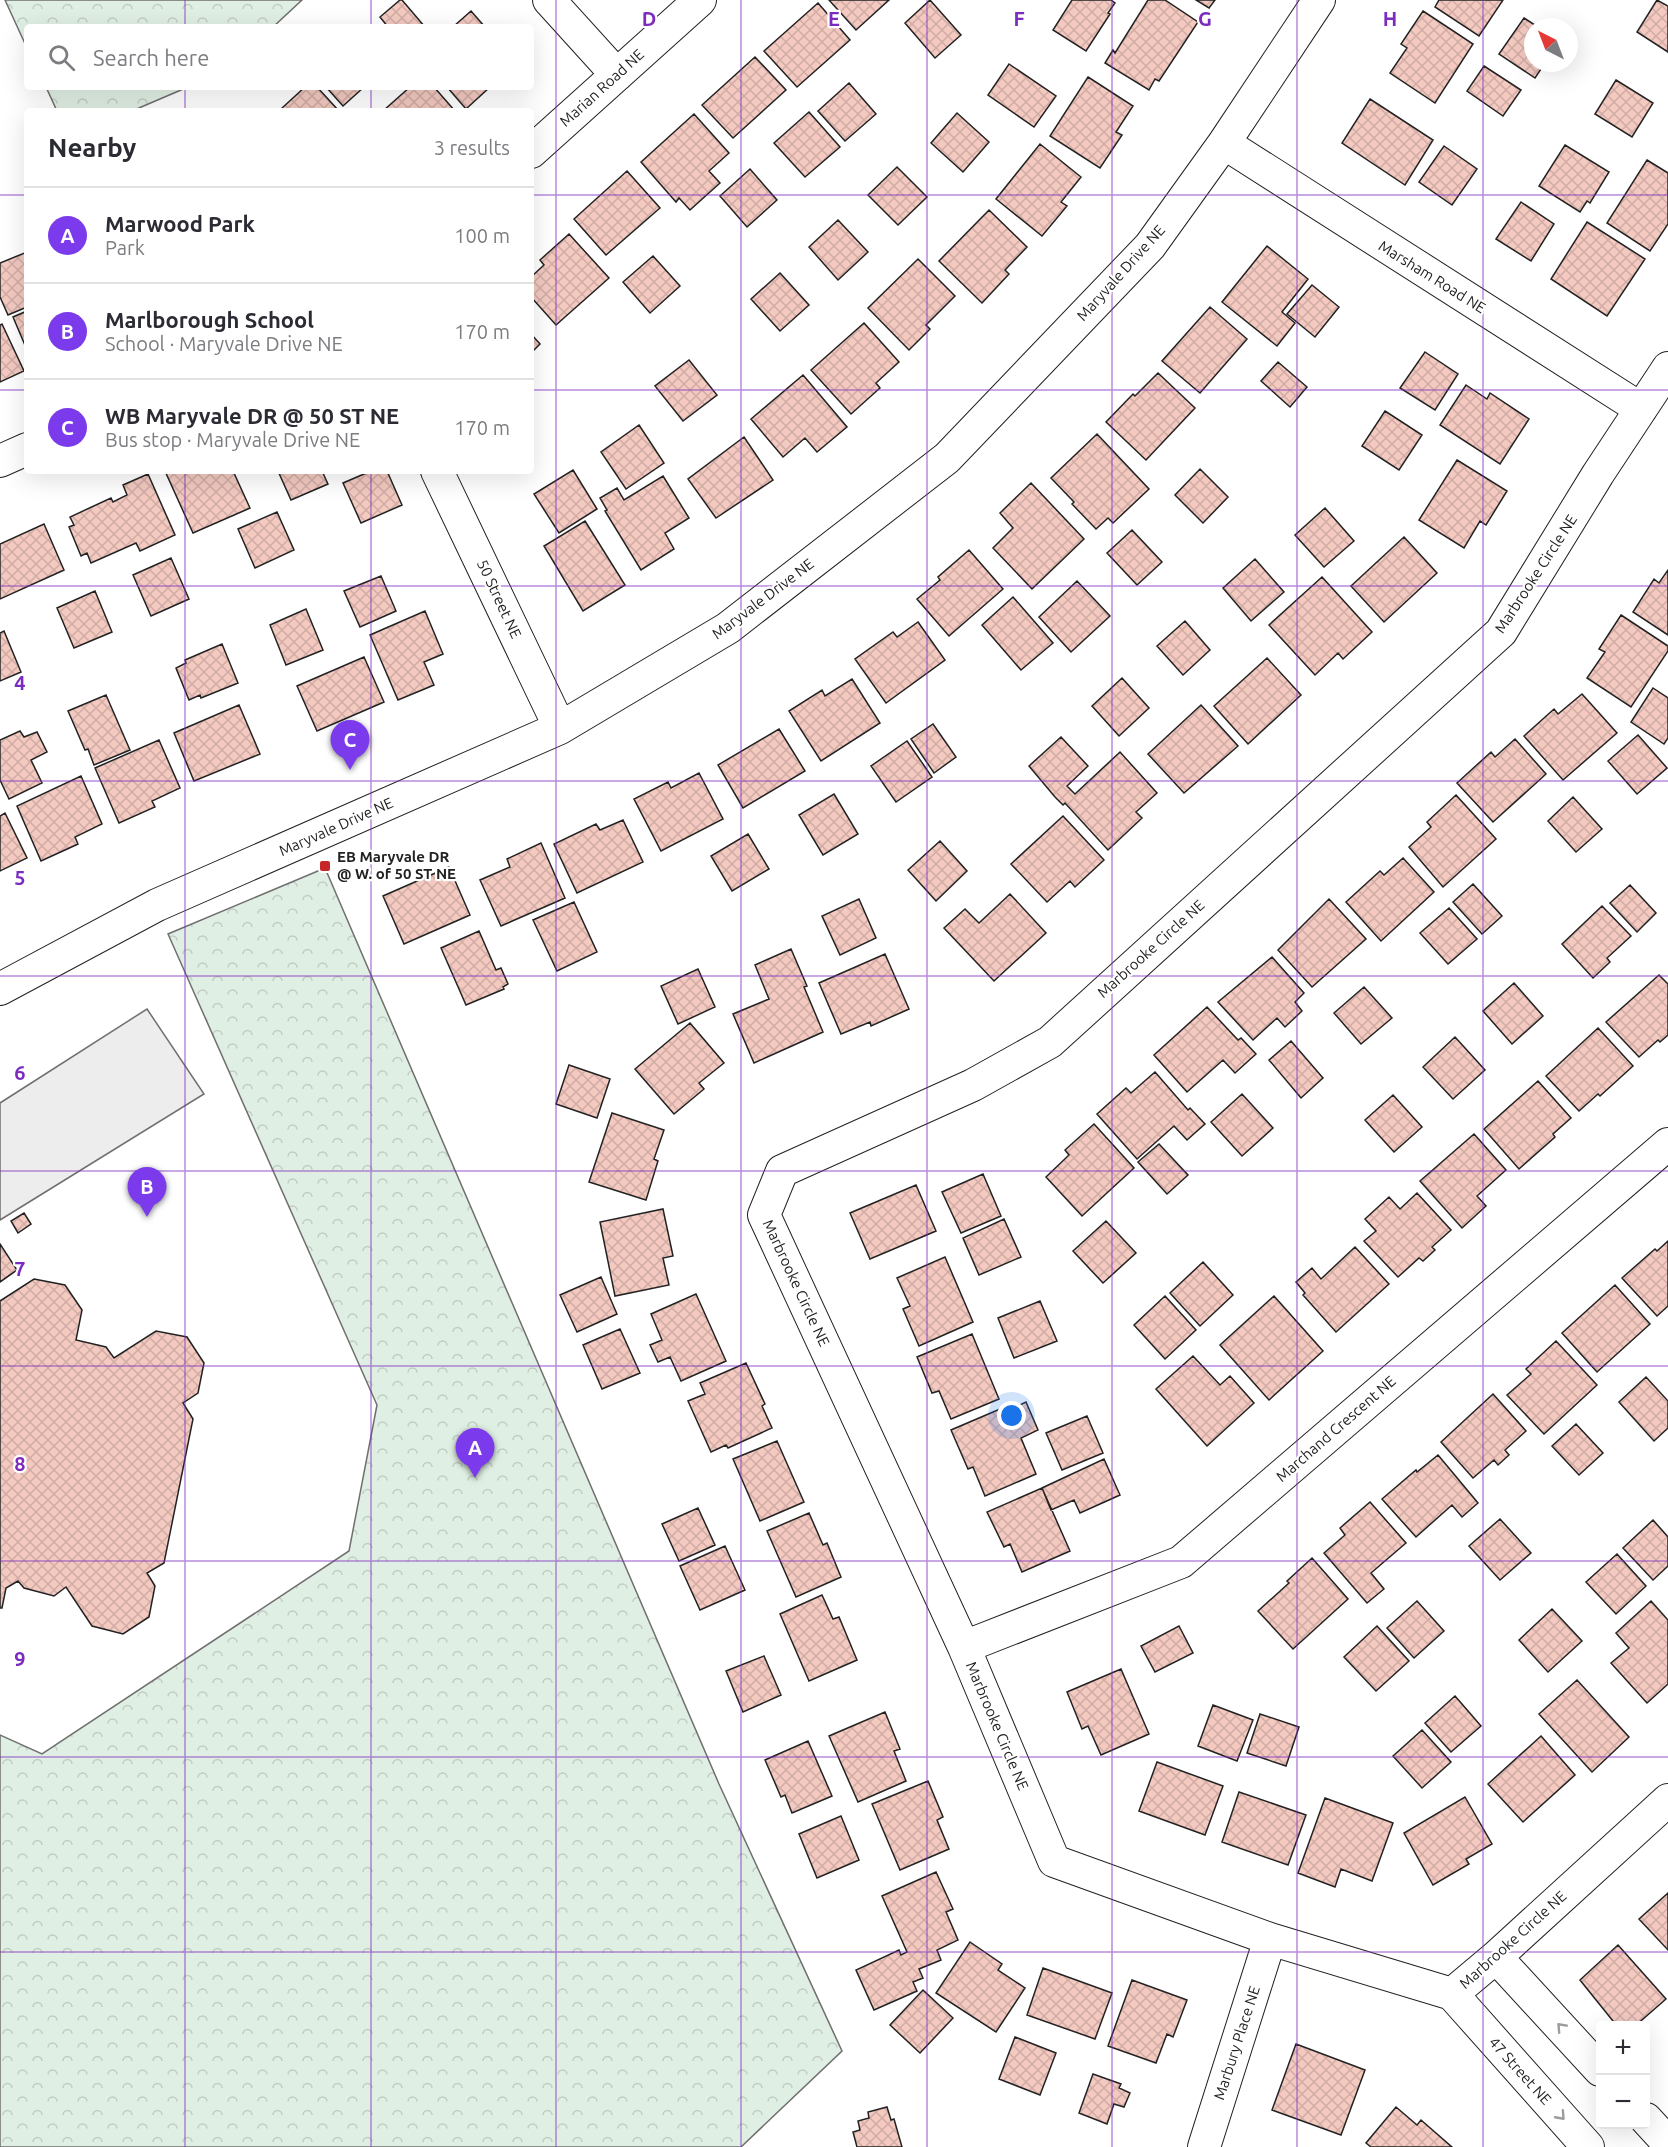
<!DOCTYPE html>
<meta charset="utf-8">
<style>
:root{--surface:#fff;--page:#f7f7f7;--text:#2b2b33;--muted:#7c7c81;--line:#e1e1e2;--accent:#7c3aed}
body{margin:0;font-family:Ubuntu,sans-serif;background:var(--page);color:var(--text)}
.controls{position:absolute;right:18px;bottom:18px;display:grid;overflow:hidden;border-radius:6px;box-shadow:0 6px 24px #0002}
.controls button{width:54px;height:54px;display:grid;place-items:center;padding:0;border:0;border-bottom:2px solid var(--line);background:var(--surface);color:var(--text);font:30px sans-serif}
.compass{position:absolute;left:1524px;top:18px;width:54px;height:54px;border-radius:50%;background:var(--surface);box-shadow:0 6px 24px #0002;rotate:318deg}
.you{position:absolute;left:1012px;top:1416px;width:21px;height:21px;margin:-15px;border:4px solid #fff;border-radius:50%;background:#1a73e8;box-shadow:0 0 0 9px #1a73e833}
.badge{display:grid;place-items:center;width:39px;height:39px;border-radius:50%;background:var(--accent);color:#fff;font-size:20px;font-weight:700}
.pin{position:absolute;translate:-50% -50px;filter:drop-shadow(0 2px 3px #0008)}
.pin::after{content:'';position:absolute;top:32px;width:21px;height:18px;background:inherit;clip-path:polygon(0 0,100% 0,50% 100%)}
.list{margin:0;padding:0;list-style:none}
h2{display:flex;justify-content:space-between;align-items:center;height:78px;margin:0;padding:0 24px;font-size:26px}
h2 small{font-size:20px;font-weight:400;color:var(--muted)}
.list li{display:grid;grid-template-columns:39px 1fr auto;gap:18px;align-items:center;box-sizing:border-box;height:96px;padding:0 24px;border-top:2px solid var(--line)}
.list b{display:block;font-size:22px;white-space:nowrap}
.list p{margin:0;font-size:20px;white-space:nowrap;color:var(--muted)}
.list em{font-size:20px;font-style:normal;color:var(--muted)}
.icon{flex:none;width:33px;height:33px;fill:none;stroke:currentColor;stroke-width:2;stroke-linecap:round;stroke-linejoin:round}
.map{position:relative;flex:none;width:1668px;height:2147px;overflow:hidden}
.search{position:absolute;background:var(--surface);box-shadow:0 6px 24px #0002;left:24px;top:24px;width:510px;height:66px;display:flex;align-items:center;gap:15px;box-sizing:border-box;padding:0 21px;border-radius:6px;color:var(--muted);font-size:22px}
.panel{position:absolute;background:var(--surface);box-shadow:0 6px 24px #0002;left:24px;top:108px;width:510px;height:366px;border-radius:6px}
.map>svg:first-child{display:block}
</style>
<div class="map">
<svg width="1668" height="2147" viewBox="0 0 1668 2147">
<defs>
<pattern id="park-crowns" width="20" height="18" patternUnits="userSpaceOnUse" patternTransform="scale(1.5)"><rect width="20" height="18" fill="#e0efe3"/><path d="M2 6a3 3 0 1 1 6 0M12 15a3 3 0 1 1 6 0" fill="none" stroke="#c0cdc2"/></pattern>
<pattern id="building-cross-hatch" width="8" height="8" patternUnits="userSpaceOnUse" patternTransform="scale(1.5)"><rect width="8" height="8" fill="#f3c9c0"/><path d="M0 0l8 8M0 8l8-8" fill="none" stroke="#d0aca5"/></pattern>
</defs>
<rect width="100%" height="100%" fill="#fff"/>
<path fill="url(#park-crowns)" stroke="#6f6f6f" stroke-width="1.5" d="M5 0H302L273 27H27V48Z
M46 87H188L132 111H57Z
M325 868 719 1784 842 2051 741 2147H0V1735L42 1754 349 1551 377 1405 168 934Z"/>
<path fill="#ededed" stroke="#6f6f6f" stroke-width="1.5" d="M147 1009 204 1094 0 1220V1103Z"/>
<path fill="url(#building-cross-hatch)" stroke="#222" stroke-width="1.5" d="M400 0H402L425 27H388L380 17Z
M829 0H889L856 30Z
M930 0 961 35 935 58 905 23Z
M1072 0H1111L1115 3 1108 13 1110 14 1086 51 1053 30Z
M1148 0H1165L1198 22 1159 81 1155 79 1149 90 1105 63 1113 50 1115 53Z
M1196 0H1215L1209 8Z
M1439 0H1503L1479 36 1435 7Z
M1657 0 1668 6V52L1637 32Z
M818 3 850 40 797 87 764 51Z
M471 11 485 27H453Z
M1423 11 1473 44 1435 103 1390 73 1407 48 1401 44Z
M1524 18 1538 27H1533V63H1545L1535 78 1499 54Z
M755 57 786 90 733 138 702 105Z
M1009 64 1056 96 1034 127 988 95Z
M1484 66 1521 90 1503 116 1467 91Z
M1088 77 1133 106 1116 132 1122 135 1100 168 1050 136Z
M1616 80 1653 103 1632 137 1595 114Z
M849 83 876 114 845 141 818 111Z
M305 87H317L339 111H284L282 108Z
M326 87H364L343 106Z
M410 87H434L455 111H383Z
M447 87H490L466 109Z
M1370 99 1433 140 1405 185 1342 143Z
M809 112 840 147 805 177 774 143Z
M957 113 989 142 963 172 931 143Z
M694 114 729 153 709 171 720 183 690 210 679 198 676 202 641 162Z
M1040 144 1081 177 1061 202 1067 206 1042 236 996 199Z
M1565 145 1609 172 1590 203 1587 201 1580 212 1539 186Z
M1444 146 1477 169 1452 205 1419 182Z
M1647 160 1668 173V224L1650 251 1607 223Z
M897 167 927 197 898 225 868 195Z
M750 169 777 200 747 227 720 196Z
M627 171 660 208 606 255 574 219Z
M1521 202 1554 224 1531 261 1496 239Z
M989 210 1027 247 1005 270 1009 274 982 303 939 261Z
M838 220 868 252 838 280 809 247Z
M1587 222 1645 259 1607 316 1551 279Z
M569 234 609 278 556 325 531 297V277L544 265 540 260Z
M1267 246 1308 279 1282 312 1295 323 1277 346 1222 302Z
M27 252V307L8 315 0 297V263Z
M653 256 680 286 650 313 623 282Z
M918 259 955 296 926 325 930 329 909 350 868 308Z
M780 273 809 305 780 331 751 299Z
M1312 285 1339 307 1315 337 1287 314Z
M1210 307 1247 339 1200 393 1162 361Z
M27 311V350L13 317Z
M864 323 899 362 876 383 880 388 851 414 811 370Z
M2 324 24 371 0 382V325Z
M531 334 540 344 531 353Z
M1425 352 1458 374 1435 410 1400 388Z
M689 360 717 395 683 421 655 386Z
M1278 362 1307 387 1290 407 1261 381Z
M1158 373 1195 408 1146 460 1106 422 1133 394 1135 396Z
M803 375 847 427 817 452 805 438 783 457 751 419Z
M1466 385 1487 399 1490 393 1529 419 1500 464 1440 425Z
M1385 411 1422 435 1399 470 1362 446Z
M639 425 664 463 626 489 601 452Z
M1097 434 1149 489 1113 523 1108 518 1096 529 1072 504 1074 502 1051 478Z
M744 437 773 480 716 518 688 479Z
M1457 460 1507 491 1486 525 1480 521 1464 548 1419 520Z
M1200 469 1228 497 1203 523 1175 495Z
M573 470 597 509 559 533 534 494Z
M165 471H233L250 508 193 533Z
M278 471H322L328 484 291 500Z
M371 471H387L402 505 361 523 343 483Z
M148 474 175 535 140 551 136 543 91 563 87 553 81 556 69 527 74 525 70 517 111 498 113 502 127 495 123 485Z
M663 476 689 518 665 533 674 549 641 570 605 511 607 510 600 498 617 488 624 500Z
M1031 483 1084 539 1032 589 993 548 1013 528 1000 513Z
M1325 508 1354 541 1324 567 1295 535Z
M277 512 294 550 255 568 238 529Z
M585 521 625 585 583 611 544 546Z
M44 524 64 570 0 599V544Z
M1132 530 1162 562 1137 585 1107 553Z
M1404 537 1437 573 1384 622 1351 586Z
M969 550 1003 589 949 636 917 599 940 580 938 577Z
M171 558 189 599 151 616 133 575Z
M1255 559 1284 592 1251 621 1223 588Z
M1668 570V635L1633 612 1654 579 1659 583Z
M381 576 396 611 360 627 344 591Z
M1322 577 1372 632 1343 659 1338 653 1315 675 1269 625Z
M1077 581 1110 616 1071 652 1039 617Z
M95 591 112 632 74 648 57 608Z
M1013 597 1053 643 1021 670 982 625Z
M306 609 323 650 286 665 270 625Z
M425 611 443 654 424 662 434 685 398 700 370 635Z
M1621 615 1668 646V651L1631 707 1587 678 1605 652 1599 649Z
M1185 621 1210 650 1183 675 1157 646Z
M918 622 945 660 886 703 855 659 893 632 897 637Z
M4 631 21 672 0 681V633Z
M222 644 238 683 201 698 200 695 189 700 176 668 186 663 185 660Z
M364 657 384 702 317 731 297 686Z
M1267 658 1301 695 1248 744 1214 706Z
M1122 678 1149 708 1119 736 1092 706Z
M852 679 880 723 821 761 789 711 822 690 825 696Z
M1653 688 1668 698V738L1664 744 1631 722Z
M1582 694 1617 733 1563 780 1524 736 1554 709 1558 714Z
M106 695 130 750 94 765 88 749 85 750 68 711Z
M239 705 260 754 194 781 174 733Z
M1201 705 1238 746 1184 793 1148 754Z
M933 724 956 757 934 773 911 739Z
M779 729 805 771 743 808 718 765Z
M20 731 24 737 37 732 47 752 31 760 42 783 9 799 0 780V740Z
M1638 735 1667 768 1637 794 1608 761Z
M1061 737 1088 766 1067 786 1075 794 1120 752 1157 793 1136 812 1142 818 1108 850 1065 803 1063 805 1055 797 1029 766Z
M1515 739 1546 774 1493 822 1457 783 1491 752 1495 757Z
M159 740 180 788 152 801 155 807 119 823 95 768Z
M907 741 932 777 896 802 871 766Z
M699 773 723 819 661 851 634 799 668 782 671 788Z
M81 776 102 824 75 837 78 844 41 861 17 806Z
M834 794 858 834 823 855 799 815Z
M1456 795 1496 839 1443 887 1409 847 1431 827 1427 822Z
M1573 797 1602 829 1576 852 1548 821Z
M5 813 27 858 0 871V816Z
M1063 816 1104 860 1075 887 1070 881 1047 902 1011 864Z
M623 820 643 862 577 893 554 844 596 824 600 830Z
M748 834 769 869 732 891 711 856Z
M940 841 967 871 936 901 908 870Z
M541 843 565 898 501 926 480 880 510 867 507 859Z
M1403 858 1434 892 1381 941 1346 902 1380 871 1384 875Z
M449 867 470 915 404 944 383 896Z
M1473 884 1502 916 1482 934 1453 902Z
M1630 885 1656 913 1637 932 1610 903Z
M1010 894 1046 933 994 981 944 928 965 909 979 923Z
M859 899 876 938 840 955 822 916Z
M1329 899 1366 939 1312 987 1278 950Z
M574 902 597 952 557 971 533 920Z
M1602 906 1631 936 1607 958 1610 962 1593 978 1562 944Z
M1449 908 1477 939 1448 964 1420 933Z
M479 931 496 970 501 968 508 984 503 987 504 989 466 1005 441 948Z
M791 949 807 986 804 987 823 1032 754 1063 733 1014 769 999 755 965Z
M885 954 909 1009 871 1026 870 1022 841 1034 819 983Z
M1272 957 1304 993 1295 1002 1302 1011 1285 1027 1277 1018 1253 1040 1218 1002Z
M698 969 715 1007 678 1024 661 986Z
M1659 975 1668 984V1035L1660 1042 1658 1040 1639 1057 1606 1022Z
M1514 983 1543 1016 1512 1044 1483 1011Z
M1364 987 1392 1018 1361 1044 1334 1013Z
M1207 1007 1238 1040 1241 1038 1256 1054 1235 1073 1223 1060 1187 1092 1154 1055Z
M690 1023 724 1063 699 1083 704 1089 674 1114 635 1069Z
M1598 1028 1633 1066 1600 1096 1598 1094 1579 1111 1546 1076Z
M1455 1037 1485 1070 1453 1099 1423 1067Z
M1291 1041 1323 1078 1301 1098 1269 1060Z
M569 1065 610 1079 597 1118 556 1104Z
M1155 1072 1188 1110 1190 1108 1205 1124 1187 1140 1174 1126 1137 1159 1097 1114 1126 1088 1131 1093Z
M1538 1081 1571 1118 1553 1134 1555 1137 1519 1169 1484 1129Z
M1242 1094 1273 1128 1242 1156 1211 1122Z
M1393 1095 1422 1127 1394 1152 1365 1120Z
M612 1113 664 1130 654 1159 658 1161 646 1200 589 1182Z
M1094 1124 1134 1168 1082 1216 1046 1177 1069 1155 1065 1150Z
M1474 1134 1506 1170 1477 1196 1486 1206 1462 1228 1420 1181Z
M1159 1144 1188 1175 1167 1194 1138 1162Z
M983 1174 1001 1216 961 1233 942 1192Z
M916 1185 936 1231 870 1259 850 1213Z
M1417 1193 1451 1230 1432 1247 1435 1250 1423 1261 1419 1258 1398 1277 1364 1241 1376 1231 1365 1219 1389 1197 1400 1209Z
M663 1209 673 1256 663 1258 669 1285 615 1296 600 1222Z
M24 1213 31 1224 18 1233 11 1221Z
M1004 1219 1021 1257 979 1275 963 1238Z
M1106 1221 1136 1253 1103 1283 1073 1251Z
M1668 1241V1306L1657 1316 1622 1278 1655 1249 1657 1251Z
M0 1244 17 1270 0 1282Z
M1355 1247 1389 1284 1336 1332 1303 1295 1305 1293 1296 1282 1312 1268 1321 1279Z
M945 1257 973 1322 919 1346 903 1309 910 1306 897 1278Z
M1203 1262 1233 1295 1200 1326 1170 1293Z
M601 1277 617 1314 577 1332 560 1295Z
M34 1279 65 1285 82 1310 76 1340 106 1347 114 1358 156 1331 187 1337 204 1363 198 1393 183 1403 193 1419 164 1563 147 1573 155 1586 149 1617 123 1634 92 1626 66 1587 54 1596 24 1588 18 1581 6 1588 2 1608H0V1301Z
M1615 1285 1650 1324 1597 1372 1562 1333Z
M696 1294 726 1361 681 1381 670 1357 658 1362 650 1345 662 1340 651 1314Z
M1165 1296 1196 1330 1165 1359 1134 1325Z
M1274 1296 1323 1351 1269 1400 1220 1345Z
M1040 1301 1057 1341 1014 1358 998 1318Z
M620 1329 640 1373 602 1389 583 1345Z
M972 1334 999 1399 951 1419 939 1391 932 1393 917 1357Z
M1556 1341 1597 1385 1544 1434 1507 1395 1531 1374 1526 1369Z
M1193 1356 1220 1385 1230 1376 1254 1403 1207 1446 1156 1389Z
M746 1363 765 1404 762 1406 772 1428 728 1448 726 1445 711 1452 688 1401 705 1394 700 1383Z
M1646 1377 1668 1401V1428L1654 1441 1619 1402Z
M1493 1394 1526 1431 1505 1450 1509 1455 1498 1465 1494 1460 1473 1478 1441 1442Z
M1026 1402 1038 1430 1021 1438 1036 1474 985 1496 973 1467 968 1469 951 1430 1007 1406 1009 1410Z
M1087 1416 1103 1453 1062 1470 1046 1433Z
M1576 1424 1603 1453 1579 1475 1552 1446Z
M777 1441 804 1502 760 1521 733 1459Z
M1438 1455 1478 1503 1462 1517 1452 1505 1416 1537 1382 1499 1416 1470 1417 1472Z
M1104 1459 1120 1495 1080 1513 1074 1500 1051 1510 1042 1488Z
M1042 1488 1070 1551 1022 1572 1010 1544 1004 1547 987 1512Z
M1370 1502 1406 1543 1371 1573 1384 1589 1367 1603 1324 1553 1345 1535 1340 1528Z
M698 1508 715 1545 679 1561 662 1524Z
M809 1513 823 1545 827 1543 841 1577 796 1597 767 1531Z
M1500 1519 1531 1553 1500 1580 1469 1546Z
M1653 1520 1668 1537V1566L1653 1580 1623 1548Z
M725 1546 745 1590 700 1610 680 1566Z
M1617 1554 1646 1586 1616 1614 1586 1582Z
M1312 1558 1348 1599 1293 1649 1258 1611 1289 1583 1287 1581Z
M822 1595 833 1619 839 1617 857 1660 809 1681 780 1614Z
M1417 1601 1444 1631 1414 1658 1387 1628Z
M1651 1601 1668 1620V1684L1647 1703 1611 1663 1629 1648 1616 1633Z
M1552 1609 1582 1641 1548 1672 1519 1640Z
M1179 1626 1193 1653 1155 1672 1141 1646Z
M1377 1626 1409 1661 1376 1691 1344 1657Z
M764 1656 781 1695 743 1712 726 1671Z
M1121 1669 1149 1734 1101 1755 1088 1726 1082 1729 1067 1692Z
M1577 1680 1629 1737 1592 1772 1539 1714Z
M1455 1696 1481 1726 1451 1752 1425 1723Z
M1213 1705 1253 1720 1237 1761 1198 1746Z
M885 1712 900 1749 894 1751 906 1781 858 1802 829 1736Z
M1260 1714 1299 1727 1286 1766 1247 1753Z
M1422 1730 1451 1762 1422 1788 1393 1756Z
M1541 1736 1575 1775 1523 1822 1488 1784Z
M808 1741 832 1796 792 1813 785 1795 781 1797 765 1760Z
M1157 1762 1223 1786 1205 1835 1139 1811Z
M928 1781 943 1817 937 1820 949 1849 900 1870 872 1804Z
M1239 1792 1306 1815 1288 1865 1222 1842Z
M1465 1797 1492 1844 1466 1859 1469 1864 1433 1885 1404 1833Z
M1325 1798 1393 1823 1372 1881 1341 1869 1335 1887 1298 1873Z
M841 1816 859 1860 817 1878 799 1834Z
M936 1872 953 1909 946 1912 958 1940 937 1950 941 1960 919 1969 923 1978 913 1982 917 1991 874 2010 856 1970 899 1950 901 1955 907 1952 882 1896Z
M1668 1893V1950L1639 1919Z
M970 1942 1002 1964 998 1970 1025 1988 996 2032 936 1993Z
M1618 1945 1666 1999 1635 2026H1617L1580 1980Z
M1043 1968 1112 1993 1095 2039 1027 2015Z
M1132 1980 1187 2000 1173 2037 1167 2034 1156 2063 1108 2046Z
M923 1990 953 2018 920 2053 890 2025Z
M1015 2037 1056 2053 1040 2095 999 2079Z
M1296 2044 1365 2070 1341 2135 1272 2110Z
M1093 2074 1121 2084 1119 2088 1130 2093 1124 2107 1114 2104 1107 2124 1079 2113Z
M887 2107 891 2120 894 2119 902 2147H857L853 2132 860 2130 858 2121 869 2118 868 2112Z
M1396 2107 1417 2125 1421 2120 1452 2147H1371L1366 2143Z"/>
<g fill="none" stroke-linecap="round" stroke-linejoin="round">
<g stroke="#222" stroke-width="34">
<path id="minor" d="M549 0 617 75
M1224 143 1641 409
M531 152 700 0
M1668 368 1598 474 1501 632 1050 1042 973 1085 782 1171 764 1215 964 1647 1054 1861 1270 1939 1452 1994 1496 1957 1668 1800
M0 461 27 449
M437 471 560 728
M0 989 157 905 560 728 728 628 947 458 1150 246 1224 143 1319 0
M964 1647 1181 1562 1668 1144
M1496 1957 1600 2070
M1452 1994 1588 2147
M1646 2119 1668 2143
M1204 2147 1270 1939"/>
</g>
<use href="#minor" stroke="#fff" stroke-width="32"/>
</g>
<defs><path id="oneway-chevron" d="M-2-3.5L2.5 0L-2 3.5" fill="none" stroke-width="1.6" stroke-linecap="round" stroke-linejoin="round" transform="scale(1.5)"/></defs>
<g stroke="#9c9c9c">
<use href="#oneway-chevron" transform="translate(1561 2027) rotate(-133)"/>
<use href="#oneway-chevron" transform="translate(1561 2116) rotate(48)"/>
</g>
<path fill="none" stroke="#7b2cbf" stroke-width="1.5" stroke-opacity="0.55" d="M185 0V27M371 0V27M556 0V2147M741 0V2147M927 0V2147M1112 0V2147M1297 0V2147M1483 0V2147M185 87V111M371 87V111M0 195H27M531 195H1668M0 390H27M531 390H1668M185 471V2147M371 471V2147M0 586H1668M0 781H1668M0 976H1668M0 1171H1668M0 1366H1668M0 1561H1668M0 1757H1668M0 1952H1668"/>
<rect fill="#c62828" stroke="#fff" stroke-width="2" x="319" y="860" width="12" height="12" rx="3"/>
<g text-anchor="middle" stroke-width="4.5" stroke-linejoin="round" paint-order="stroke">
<g font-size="15" fill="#222" stroke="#fff">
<text transform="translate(602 88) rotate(-42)" y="5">Marian Road NE</text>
<text transform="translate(1121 273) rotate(-48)" y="5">Maryvale Drive NE</text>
<text transform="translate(1432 277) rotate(32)" y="5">Marsham Road NE</text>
<text transform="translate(1536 574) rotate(-57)" y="5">Marbrooke Circle NE</text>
<text transform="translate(499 599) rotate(65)" y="5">50 Street NE</text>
<text transform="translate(763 599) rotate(-37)" y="5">Maryvale Drive NE</text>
<text transform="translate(336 827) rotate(-24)" y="5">Maryvale Drive NE</text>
<text transform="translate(1151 949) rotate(-42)" y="5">Marbrooke Circle NE</text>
<text transform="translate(796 1283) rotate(65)" y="5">Marbrooke Circle NE</text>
<text transform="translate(1336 1429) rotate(-41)" y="5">Marchand Crescent NE</text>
<text transform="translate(997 1726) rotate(67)" y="5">Marbrooke Circle NE</text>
<text transform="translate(1513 1940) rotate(-42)" y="5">Marbrooke Circle NE</text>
<text transform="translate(1237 2043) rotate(-72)" y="5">Marbury Place NE</text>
<text transform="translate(1520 2071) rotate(48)" y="5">47 Street NE</text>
</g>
<g font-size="15" font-weight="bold" fill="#222" stroke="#fff" text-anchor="start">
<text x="337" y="862">EB Maryvale DR<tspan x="337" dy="17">@ W. of 50 ST NE</tspan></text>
</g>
</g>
<g font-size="20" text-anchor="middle" font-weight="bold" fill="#7b2cbf" stroke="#fff" stroke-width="4.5" stroke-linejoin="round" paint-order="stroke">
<text x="649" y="26">D</text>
<text x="834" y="26">E</text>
<text x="1019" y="26">F</text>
<text x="1205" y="26">G</text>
<text x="1390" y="26">H</text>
<text x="20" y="690">4</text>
<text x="20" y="885">5</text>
<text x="20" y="1080">6</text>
<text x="20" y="1276">7</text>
<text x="20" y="1471">8</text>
<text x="20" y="1666">9</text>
</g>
</svg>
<div class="controls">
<button>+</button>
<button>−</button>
</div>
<svg class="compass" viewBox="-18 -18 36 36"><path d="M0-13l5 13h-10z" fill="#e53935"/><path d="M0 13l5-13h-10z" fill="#7c7c81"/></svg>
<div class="you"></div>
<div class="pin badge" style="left:475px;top:1478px">A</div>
<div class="pin badge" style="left:147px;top:1217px">B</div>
<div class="pin badge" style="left:350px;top:770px">C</div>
<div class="search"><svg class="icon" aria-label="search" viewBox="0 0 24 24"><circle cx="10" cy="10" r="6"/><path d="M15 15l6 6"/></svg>Search here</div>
<section class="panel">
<h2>Nearby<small>3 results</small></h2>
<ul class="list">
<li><span class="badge">A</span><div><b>Marwood Park</b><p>Park</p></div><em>100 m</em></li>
<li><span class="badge">B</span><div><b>Marlborough School</b><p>School · Maryvale Drive NE</p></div><em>170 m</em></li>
<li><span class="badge">C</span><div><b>WB Maryvale DR @ 50 ST NE</b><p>Bus stop · Maryvale Drive NE</p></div><em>170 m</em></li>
</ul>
</section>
</div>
